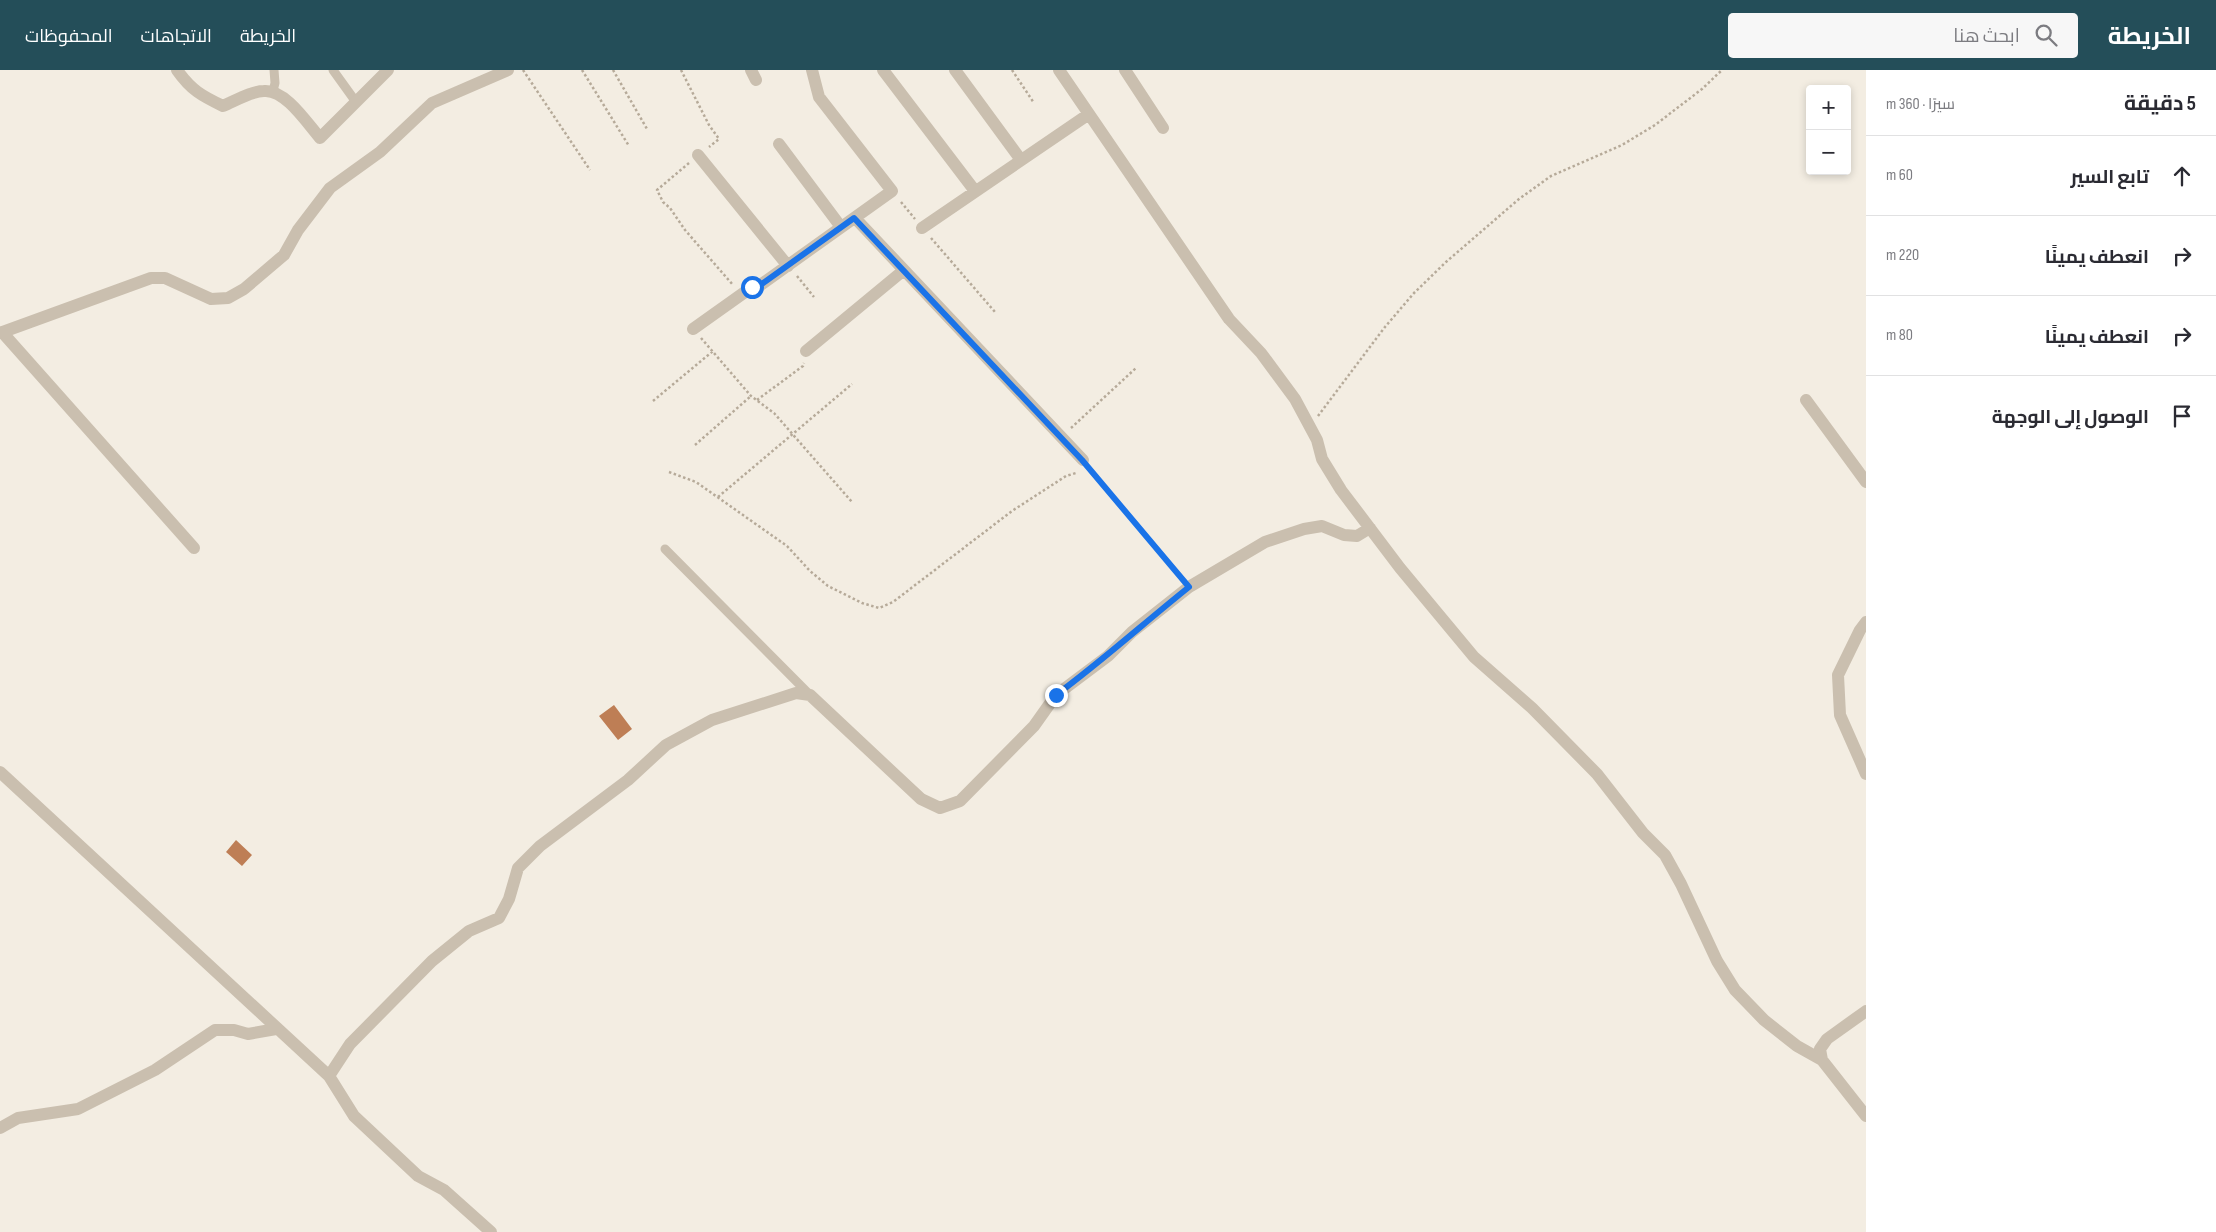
<!DOCTYPE html>
<html lang="ar">
<meta charset="utf-8">
<style>
:root{--surface:#fff;--page:#f7f7f7;--text:#2b2b33;--muted:#7c7c81;--line:#e1e1e2;--accent:#244e59}
body{margin:0;font-family:"Sofia Sans Condensed",Cairo,sans-serif;background:var(--page);color:var(--text);direction:rtl}
.controls{position:absolute;right:15px;top:15px;display:grid;overflow:hidden;border-radius:5px;box-shadow:0 2px 8px #0003}
.controls button{width:45px;height:45px;display:grid;place-items:center;padding:0;border:0;border-bottom:1px solid var(--line);background:var(--surface);color:var(--text);font:25px sans-serif}
.stop{position:absolute;width:15px;height:15px;margin:-11px;border:4px solid #1a73e8;border-radius:50%;background:#fff}
.stop.end{background:#1a73e8;border-color:#fff;box-shadow:0 1px 5px #0008}
.list{margin:0;padding:0;list-style:none}
h2{display:flex;justify-content:space-between;align-items:center;height:65px;margin:0;padding:0 20px;font-size:21px}
h2 small{font-size:16px;font-weight:400;color:var(--muted)}
.list li{display:grid;grid-template-columns:32px 1fr auto;gap:15px;align-items:center;box-sizing:border-box;height:80px;padding:0 20px;border-top:1px solid var(--line)}
.list b{display:block;font-size:19px;white-space:nowrap}
.list em{font-size:16px;font-style:normal;color:var(--muted)}
.icon{flex:none;width:28px;height:28px;fill:none;stroke:currentColor;stroke-width:2;stroke-linecap:round;stroke-linejoin:round}
.map{position:relative;flex:none;width:1866px;height:1162px;overflow:hidden;direction:ltr}
header{display:flex;align-items:center;gap:30px;box-sizing:border-box;height:70px;padding:0 25px;background:var(--accent);color:#fff}
header strong{font-size:24px}
nav{display:flex;gap:28px;margin-inline-start:auto;font-size:18px}
.search{width:350px;height:45px;background:var(--page);display:flex;align-items:center;gap:12px;box-sizing:border-box;padding:0 18px;border-radius:5px;color:var(--muted);font-size:19px}
main{display:flex}
aside{flex:1;background:var(--surface)}
.map>svg:first-child{display:block}
</style>
<header>
<strong>الخريطة</strong>
<div class="search"><svg class="icon" aria-label="search" viewBox="0 0 24 24"><circle cx="10" cy="10" r="6"/><path d="M15 15l6 6"/></svg>ابحث هنا</div>
<nav><a>الخريطة</a><a>الاتجاهات</a><a>المحفوظات</a></nav>
</header>
<main>
<aside>
<h2>5 دقيقة<small>سيرًا · 360 m</small></h2>
<ul class="list">
<li><svg class="icon" aria-label="ahead" viewBox="0 0 24 24"><path d="M12 20V5M6 11l6-6 6 6"/></svg><div><b>تابع السير</b></div><em>60 m</em></li>
<li><svg class="icon" aria-label="right" viewBox="0 0 24 24"><path d="M7 20v-9h11M14 6l5 5-5 5"/></svg><div><b>انعطف يمينًا</b></div><em>220 m</em></li>
<li><svg class="icon" aria-label="right" viewBox="0 0 24 24"><path d="M7 20v-9h11M14 6l5 5-5 5"/></svg><div><b>انعطف يمينًا</b></div><em>80 m</em></li>
<li><svg class="icon" aria-label="arrive" viewBox="0 0 24 24"><path d="M6 21V4h12l-3 4 3 4H6"/></svg><div><b>الوصول إلى الوجهة</b></div></li>
</ul>
</aside>
<div class="map">
<svg width="1866" height="1162" viewBox="0 0 1866 1162">
<rect width="100%" height="100%" fill="#f3ede2"/>
<path fill="#be7e55" d="M614 635 632 659 618 670 599 646Z
M236 770 252 785 242 796 226 782Z"/>
<g fill="none" stroke-linecap="round" stroke-linejoin="round">
<path stroke="#b6aa99" stroke-width="2.5" stroke-dasharray="2.5 2.5" stroke-linecap="butt" d="M523 0 590 100
M582 0 629 76
M613 0 647 59
M681 0 709 55 719 69 709 77
M1012 0 1034 33
M689 93 657 120 663 132 670 138 685 160 733 215
M901 132 915 149
M931 168 995 242
M797 206 814 227
M701 268 751 326 774 343 852 432
M757 330 803 296 804 293
M653 331 713 281
M1318 346 1385 257 1414 223 1446 192 1519 129 1551 106 1622 75 1655 55 1702 19 1722 0
M1071 358 1136 298
M695 375 751 326
M1090 399 1182 508
M669 402 696 412 787 476 810 501 828 516 862 533 879 538 893 532 1012 441 1066 406 1076 403
M718 427 852 314"/>
<path stroke="#cabfaf" stroke-width="9" d="M333 0 356 32
M273 21 275 13 274 0
M665 479 810 625"/>
<path stroke="#cabfaf" stroke-width="12" d="M177 0C191 20 202 26 223 36 235 31 251 21 264 21 285 19 307 53 320 68L388 0
M751 0 756 10
M883 0 975 121
M955 0 1021 90
M1059 0 1229 249 1261 283 1295 329 1317 370 1322 389 1341 420 1400 498 1474 587 1532 638 1597 704 1643 763 1665 785 1681 814 1717 891 1735 920 1764 950 1797 976 1822 990
M1125 0 1163 58
M779 74 841 157
M698 85 788 196
M855 148 1083 390
M922 158 1089 44
M693 259 752 217 759 216 892 121 819 27 812 0
M2 262 194 478
M0 263 151 208H165L211 229 228 228 244 219 284 185 298 160 330 118 380 82 432 33 508 0
M806 281 904 200
M1806 330 1866 412
M1866 552 1860 560 1838 605 1840 645 1866 704
M0 702 329 1006 354 1046 418 1106 444 1120 491 1162
M1866 941 1827 969 1820 979 1822 990 1866 1046
M329 1006 350 974 432 891 469 861 499 848 509 829 518 798 540 776 628 710 666 675 712 650 796 623 810 625 921 729 940 738 960 731 1034 656 1056 625 1108 586 1132 562 1189 517 1265 472 1304 459 1322 456 1344 465 1357 466 1370 458
M0 1058 18 1048 78 1039 155 1000 215 960H234L248 964 276 959"/>
</g>
<g fill="none" stroke-linecap="round" stroke-linejoin="round">
<path stroke="#1a73e8" stroke-width="6" d="M752 217 759 216 854 148 1082 390 1189 517C1144 553 1102 591 1056 625"/>
</g>
</svg>
<div class="controls">
<button>+</button>
<button>−</button>
</div>
<div class="stop" style="left:752px;top:217px"></div>
<div class="stop end" style="left:1056px;top:625px"></div>
</div>
</main>
